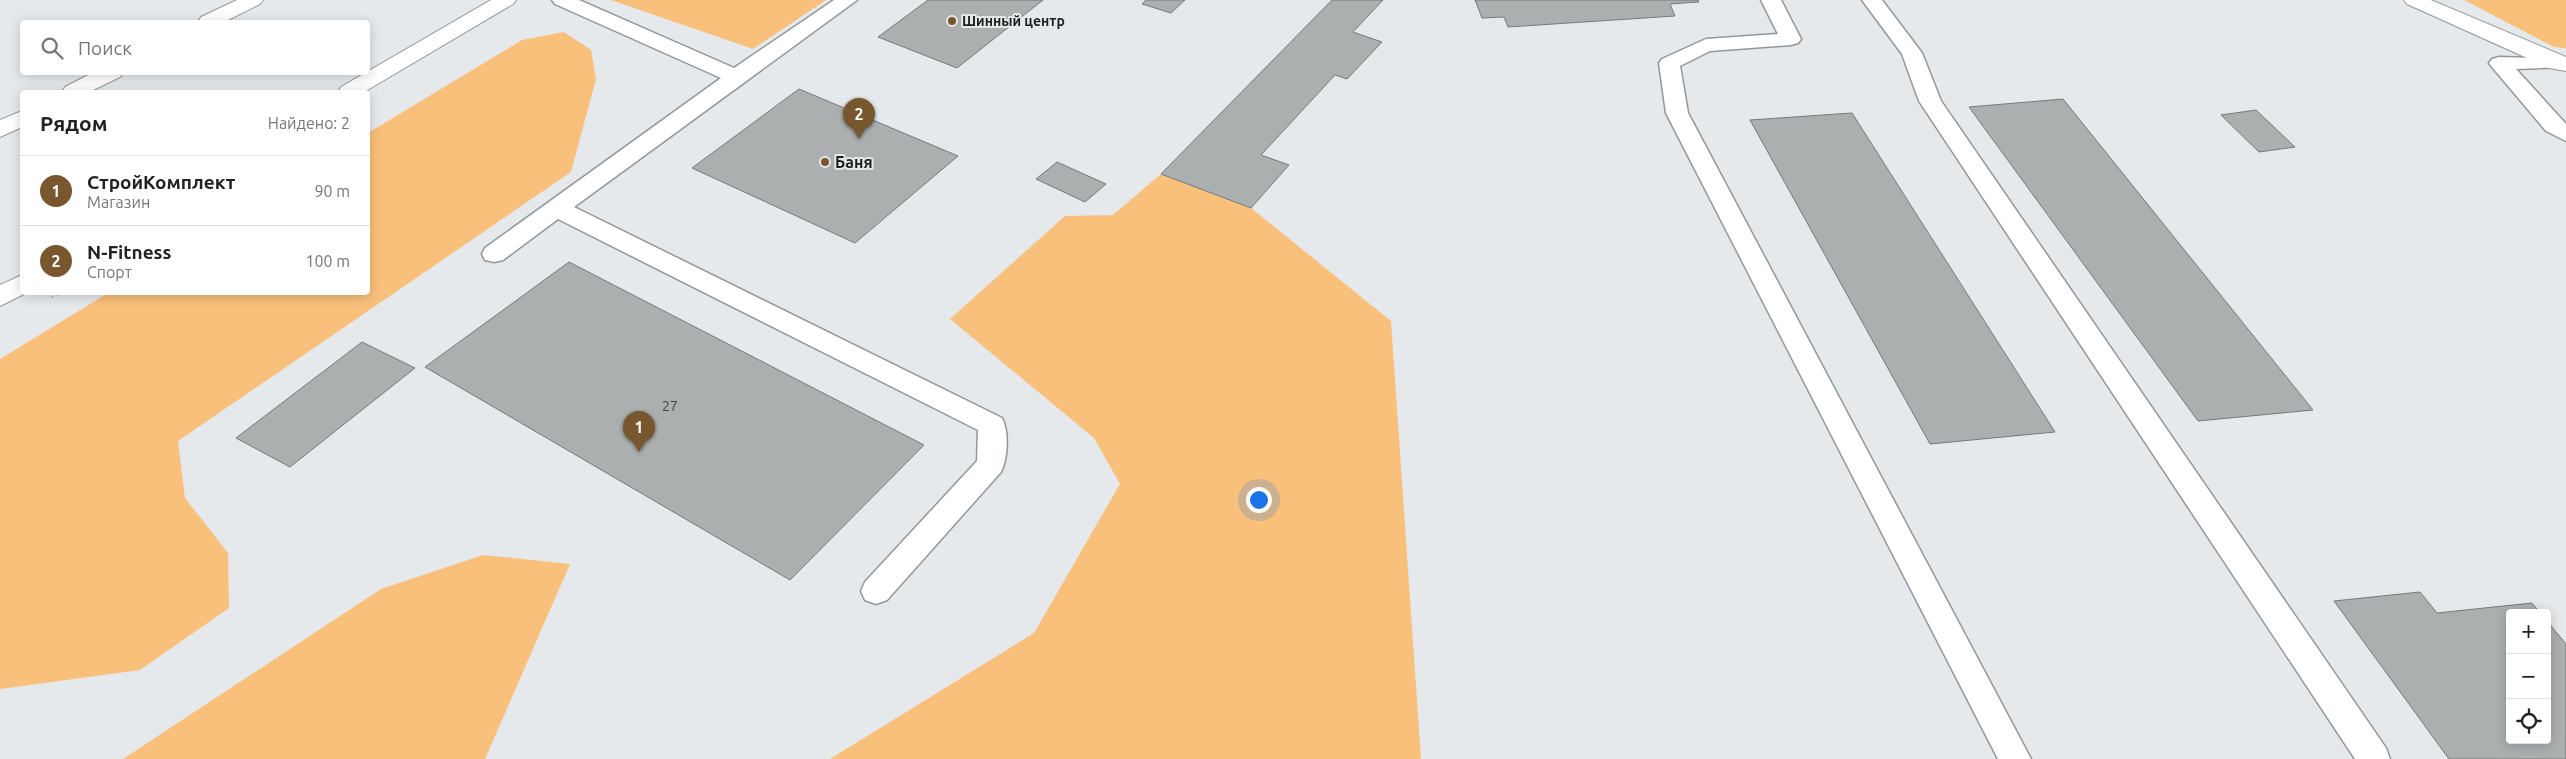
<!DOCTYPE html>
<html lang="ru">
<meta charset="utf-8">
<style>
:root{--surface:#fff;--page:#f6f6f6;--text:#222;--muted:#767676;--line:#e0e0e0;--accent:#78572e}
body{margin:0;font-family:Ubuntu,sans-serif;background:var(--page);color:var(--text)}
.controls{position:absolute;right:15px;bottom:15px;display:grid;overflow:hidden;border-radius:5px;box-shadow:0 2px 12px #0003}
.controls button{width:45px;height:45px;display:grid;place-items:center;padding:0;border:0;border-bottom:1px solid var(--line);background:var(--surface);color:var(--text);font:25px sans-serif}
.you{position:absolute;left:1258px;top:499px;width:18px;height:18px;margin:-12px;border:4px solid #fff;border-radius:50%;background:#1a73e8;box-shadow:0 0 0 8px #1a73e833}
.badge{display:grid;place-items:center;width:32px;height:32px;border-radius:50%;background:var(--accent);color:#fff;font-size:16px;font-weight:700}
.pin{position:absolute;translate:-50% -41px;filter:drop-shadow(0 1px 2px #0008)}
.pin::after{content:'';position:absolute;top:26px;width:18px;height:15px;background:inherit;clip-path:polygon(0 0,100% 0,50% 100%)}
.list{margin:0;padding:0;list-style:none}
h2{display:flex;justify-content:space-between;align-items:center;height:65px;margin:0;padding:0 20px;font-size:21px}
h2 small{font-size:16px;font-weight:400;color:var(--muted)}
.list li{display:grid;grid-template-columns:32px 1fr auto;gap:15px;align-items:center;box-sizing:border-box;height:70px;padding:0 20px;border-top:1px solid var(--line)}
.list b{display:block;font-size:19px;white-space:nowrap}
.list p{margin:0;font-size:16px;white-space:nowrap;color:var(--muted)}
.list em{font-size:16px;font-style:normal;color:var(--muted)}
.icon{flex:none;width:28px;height:28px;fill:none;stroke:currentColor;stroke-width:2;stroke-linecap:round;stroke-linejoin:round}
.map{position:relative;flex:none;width:2566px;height:759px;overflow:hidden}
.search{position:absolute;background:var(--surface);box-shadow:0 2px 12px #0003;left:20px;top:20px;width:350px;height:55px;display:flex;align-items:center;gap:12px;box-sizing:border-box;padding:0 18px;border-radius:5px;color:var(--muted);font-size:19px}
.panel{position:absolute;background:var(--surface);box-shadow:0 2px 12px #0003;left:20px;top:90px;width:350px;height:205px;border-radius:5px}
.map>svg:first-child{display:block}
</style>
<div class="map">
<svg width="2566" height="759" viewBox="0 0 2566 759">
<rect width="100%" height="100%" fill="#e5e9eb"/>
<path fill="#f9c07b" d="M611 0H826L753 49Z
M2464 0H2566V48L2554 47Z
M564 32 591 50 596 79 571 172 178 441 185 498 228 553 229 608 140 670 0 689V359L108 293 368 292V133L522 40Z
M1161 174 1251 208 1391 321 1421 759H830L1034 633 1120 484 1094 438 950 319 1065 216 1113 215Z
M483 555 570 564 485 759H123L381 589Z"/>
<path fill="#abafb0" stroke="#76797b" d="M928 0H1043L957 68 878 37Z
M1146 0H1185L1171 13 1142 4Z
M1332 0H1383L1353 32 1382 42 1347 79 1335 75 1261 155 1289 165 1251 208 1161 174Z
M1475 0H1698L1699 2 1670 4 1675 16 1508 27 1504 17 1482 18Z
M799 89 958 156 855 243 692 168Z
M2063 99 2313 410 2198 421 1969 107Z
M2256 110 2295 147 2259 152 2221 115Z
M1852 113 2055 432 1930 444 1750 120Z
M1057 162 1106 184 1085 202 1036 179Z
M569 262 924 445 790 580 425 367Z
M362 342 415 368 290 467 236 438Z
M2420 592 2437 613 2532 603 2540 613H2510V740H2547V621L2566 644V759H2449L2334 601Z"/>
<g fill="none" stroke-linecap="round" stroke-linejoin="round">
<g stroke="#949799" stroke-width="3">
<path id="service" d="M552 0H579L734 68 834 0H857L574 207 1002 418C1009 431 1008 458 1001 472L887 600 876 604 865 600 861 591 865 582 977 461 978 430 558 219 503 260 494 262 485 260 482 254 485 248 721 78 555 4Z
M1761 0H1781L1801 39 1798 43 1791 45 1710 51 1680 66 1688 113 2031 759H1998L1666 113 1659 63 1662 59 1706 39 1778 34Z
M1862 0H1882L1922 53 1941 101 2386 748 2390 759H2355L1919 101 1902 54Z
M2499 57 2564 59V67L2516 69 2566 124V141L2546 131 2492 67 2489 63 2492 59Z"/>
</g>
<g stroke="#949799" stroke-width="2">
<path id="minor" d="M237 0H263L260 4 224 22H198L201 17Z
M2404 0H2431L2566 57V71L2549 68 2407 4Z
M94 72H123L120 77 89 92H62L65 87Z
M22 111V127L0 137V120Z"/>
</g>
<g stroke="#949799" stroke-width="2">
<path id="primary" d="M491 0H516L513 4 364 92H338L341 87Z
M22 275V292H28L0 306V285Z"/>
</g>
<path stroke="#959899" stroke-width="2.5" stroke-dasharray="1 3" stroke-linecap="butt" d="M52 297 60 292"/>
<use href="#service" fill="#fff" fill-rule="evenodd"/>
<use href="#minor" fill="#fff" fill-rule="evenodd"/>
<use href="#primary" fill="#fff" fill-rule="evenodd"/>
</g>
<g fill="#78572e" stroke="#e5e9eb" stroke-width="2">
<circle cx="952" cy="21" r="5"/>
<circle cx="825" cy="162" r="5"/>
</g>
<g text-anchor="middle" stroke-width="4" stroke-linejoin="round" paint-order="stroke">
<g font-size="14" font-weight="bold" fill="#1e2020" stroke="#e5e9eb" text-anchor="start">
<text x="962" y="26">Шинный центр</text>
</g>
<g font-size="14" fill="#414444">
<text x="670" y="411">27</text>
</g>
<g font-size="16" font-weight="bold" fill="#1e2020" stroke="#e5e9eb" text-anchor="start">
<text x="835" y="168">Баня</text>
</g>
</g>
</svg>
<div class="controls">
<button>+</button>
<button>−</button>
<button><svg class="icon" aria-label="locate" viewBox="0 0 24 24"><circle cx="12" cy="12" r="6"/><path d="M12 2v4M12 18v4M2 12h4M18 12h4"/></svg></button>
</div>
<div class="you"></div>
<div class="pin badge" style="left:639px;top:452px">1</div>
<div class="pin badge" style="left:859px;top:139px">2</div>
<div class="search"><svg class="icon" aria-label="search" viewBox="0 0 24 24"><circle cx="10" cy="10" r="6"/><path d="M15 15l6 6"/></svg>Поиск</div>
<section class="panel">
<h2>Рядом<small>Найдено: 2</small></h2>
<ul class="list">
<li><span class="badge">1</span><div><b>СтройКомплект</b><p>Магазин</p></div><em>90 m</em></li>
<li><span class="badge">2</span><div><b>N-Fitness</b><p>Спорт</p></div><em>100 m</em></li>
</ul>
</section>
</div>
